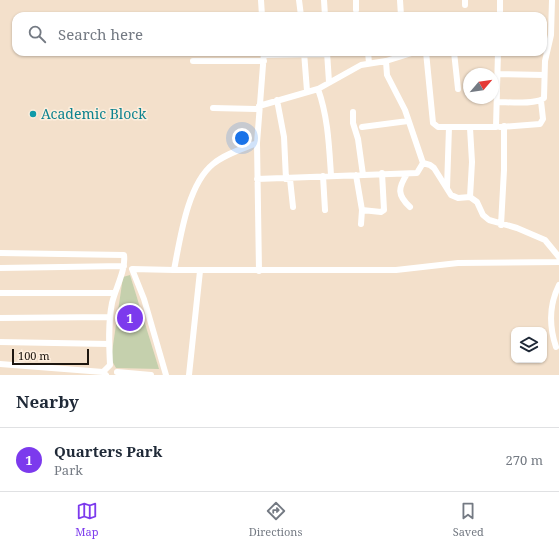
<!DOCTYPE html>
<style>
:root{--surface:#fff;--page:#f6f6f7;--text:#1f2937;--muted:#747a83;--line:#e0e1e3;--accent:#7c3aed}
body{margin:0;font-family:"Noto Serif",serif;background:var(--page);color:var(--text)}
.controls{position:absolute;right:12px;bottom:12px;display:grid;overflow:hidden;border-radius:8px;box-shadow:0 1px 3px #0004}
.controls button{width:36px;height:36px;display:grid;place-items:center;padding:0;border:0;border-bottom:1px solid var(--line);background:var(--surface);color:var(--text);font:20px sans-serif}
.compass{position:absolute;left:463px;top:68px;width:36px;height:36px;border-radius:50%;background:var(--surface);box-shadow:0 1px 3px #0004;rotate:61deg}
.scale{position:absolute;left:12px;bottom:10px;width:77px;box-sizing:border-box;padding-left:4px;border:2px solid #1d160f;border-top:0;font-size:11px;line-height:14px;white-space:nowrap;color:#1d160f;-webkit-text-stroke:3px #fdeedd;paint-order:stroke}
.you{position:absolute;left:242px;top:138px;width:14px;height:14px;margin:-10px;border:3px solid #fff;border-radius:50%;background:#1a73e8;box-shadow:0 0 0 6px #1a73e833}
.badge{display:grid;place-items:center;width:26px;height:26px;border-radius:50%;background:var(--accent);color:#fff;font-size:13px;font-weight:700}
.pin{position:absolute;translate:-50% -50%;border:2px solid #fff;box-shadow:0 1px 4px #0006}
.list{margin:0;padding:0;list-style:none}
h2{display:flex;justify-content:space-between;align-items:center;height:52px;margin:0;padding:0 16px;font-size:17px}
h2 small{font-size:13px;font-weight:400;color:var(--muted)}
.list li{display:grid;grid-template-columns:26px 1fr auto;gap:12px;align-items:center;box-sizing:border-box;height:64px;padding:0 16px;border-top:1px solid var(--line)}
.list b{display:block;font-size:15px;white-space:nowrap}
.list p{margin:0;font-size:13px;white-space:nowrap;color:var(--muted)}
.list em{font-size:13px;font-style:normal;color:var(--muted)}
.icon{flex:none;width:22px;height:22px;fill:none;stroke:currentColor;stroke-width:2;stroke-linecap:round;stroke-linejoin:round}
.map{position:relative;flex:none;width:559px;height:375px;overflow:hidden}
.search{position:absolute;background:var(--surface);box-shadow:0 1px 3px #0004;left:12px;right:12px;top:12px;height:44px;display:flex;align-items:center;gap:10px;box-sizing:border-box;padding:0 14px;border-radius:12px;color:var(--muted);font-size:15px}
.sheet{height:116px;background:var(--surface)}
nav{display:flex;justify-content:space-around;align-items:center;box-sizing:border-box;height:56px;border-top:1px solid var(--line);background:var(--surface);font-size:11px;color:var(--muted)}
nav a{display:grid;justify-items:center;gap:2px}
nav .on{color:var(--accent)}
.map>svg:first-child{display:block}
</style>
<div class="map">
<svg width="559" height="375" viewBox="0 0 559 375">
<rect width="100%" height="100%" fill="#f3e0cb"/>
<path fill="#c5d0ad" d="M130 275 159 369 116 368 111 359 123 277Z"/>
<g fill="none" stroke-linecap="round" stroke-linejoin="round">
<path stroke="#fff" stroke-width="6" d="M261 0 262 16
M299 0 301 16
M324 0 325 16
M356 0V10
M400 0 401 16
M465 0V5
M500 16V0
M304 52 307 91
M327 52 329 82
M368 52 369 63
M426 52 433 123 438 127H449
M454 52 458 89
M264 55 327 54
M193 61H264
M386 61 387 75 405 110 423 163 430 165 434 168 451 195 458 198 470 197 477 202 483 215 489 220 517 228 545 240 559 257
M498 74 544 75
M318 89C328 117 329 145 331 175
M277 100 284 137 286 179
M497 102C508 102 536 105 544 98L545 61 551 35 552 0
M259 106 318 89 361 65 386 61 415 52
M213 108 259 109
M353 112V123L358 139 363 175
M362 127 408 121
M500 127 540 124 543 119 541 101
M407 174C398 188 397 195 410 207
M356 175 362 210 361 224
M323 176 325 210
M257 179 417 173 423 163
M290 179 293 207
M447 188 449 127H496L498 52
M470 197 472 162 470 128
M362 210 381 212 384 210 382 173
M501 225 504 170V126
M0 253 124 255C126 270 116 287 112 303 108 323 109 345 110 365L103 372
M0 268 124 266
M174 270H396L458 263 559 262
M259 271 257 143 264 52
M0 293H115
M0 318 110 317
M0 342 109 344
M556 347C549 326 549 305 559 285
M0 364 103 372 106 375
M117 372 151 375
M166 375 144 299 132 269 174 270C180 240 187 185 213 164 225 154 242 149 257 143
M189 375 200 271"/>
</g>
<circle fill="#0f9aa8" stroke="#fdeedd" stroke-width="1.5" cx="33" cy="114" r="4"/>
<g text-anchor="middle" stroke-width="3" stroke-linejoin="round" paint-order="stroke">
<g font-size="14" fill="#0d838f" stroke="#fdeedd" text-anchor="start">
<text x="41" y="119">Academic Block</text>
</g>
</g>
</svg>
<div class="controls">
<button><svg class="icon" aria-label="layers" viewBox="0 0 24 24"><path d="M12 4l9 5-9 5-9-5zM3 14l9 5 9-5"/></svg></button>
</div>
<svg class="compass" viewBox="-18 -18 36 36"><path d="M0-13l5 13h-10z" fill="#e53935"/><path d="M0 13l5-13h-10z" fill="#747a83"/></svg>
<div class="scale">100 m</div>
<div class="you"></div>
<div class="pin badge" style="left:130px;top:318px">1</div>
<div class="search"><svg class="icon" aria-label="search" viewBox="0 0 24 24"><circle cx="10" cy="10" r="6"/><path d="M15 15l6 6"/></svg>Search here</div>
</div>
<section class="sheet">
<h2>Nearby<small></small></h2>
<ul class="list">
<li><span class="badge">1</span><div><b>Quarters Park</b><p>Park</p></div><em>270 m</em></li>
</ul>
</section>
<nav>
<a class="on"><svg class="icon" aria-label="map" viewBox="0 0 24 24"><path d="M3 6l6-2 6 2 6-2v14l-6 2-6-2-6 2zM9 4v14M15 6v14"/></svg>Map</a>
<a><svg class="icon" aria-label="directions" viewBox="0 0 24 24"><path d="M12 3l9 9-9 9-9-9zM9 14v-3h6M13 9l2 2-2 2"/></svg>Directions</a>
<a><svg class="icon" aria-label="saved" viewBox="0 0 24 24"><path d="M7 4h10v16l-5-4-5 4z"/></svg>Saved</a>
</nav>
